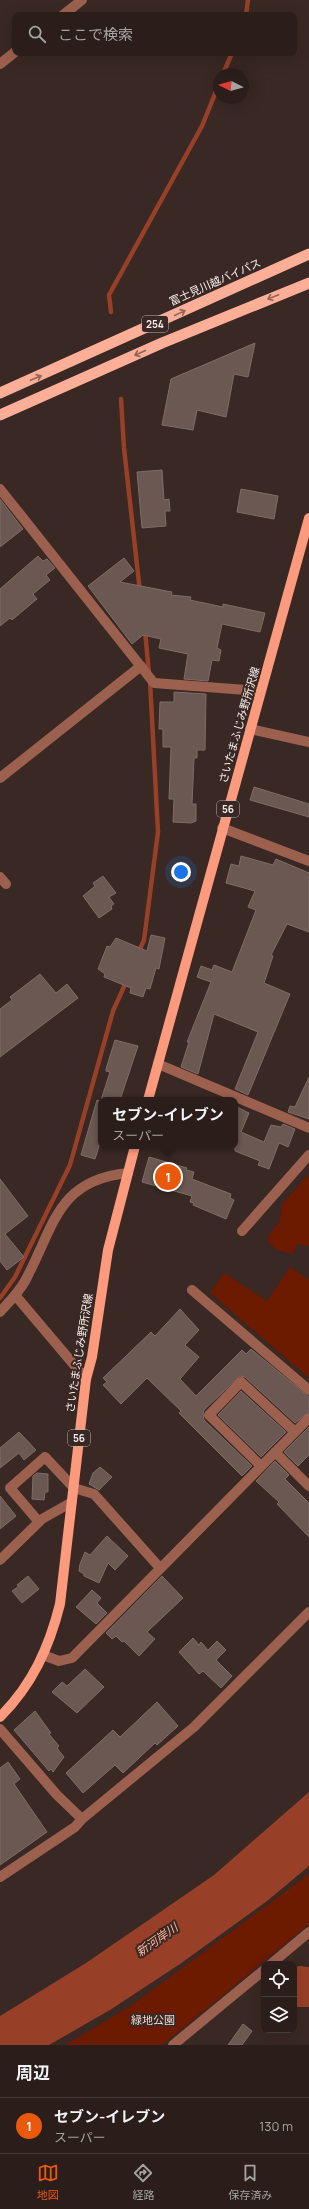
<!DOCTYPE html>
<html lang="ja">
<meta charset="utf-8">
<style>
:root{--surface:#2b1e1a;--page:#332723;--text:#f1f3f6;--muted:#a6a2a2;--line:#473c39;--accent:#ea580c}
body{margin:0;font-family:Manrope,"Noto Sans JP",sans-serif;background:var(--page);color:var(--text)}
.controls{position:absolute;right:12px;bottom:12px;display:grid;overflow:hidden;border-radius:8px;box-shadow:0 4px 16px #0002}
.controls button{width:36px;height:36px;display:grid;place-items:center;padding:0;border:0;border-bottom:1px solid var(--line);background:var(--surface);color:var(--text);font:20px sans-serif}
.compass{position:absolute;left:213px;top:68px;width:36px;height:36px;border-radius:50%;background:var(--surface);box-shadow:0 4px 16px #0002;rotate:276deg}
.you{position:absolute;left:181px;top:872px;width:14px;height:14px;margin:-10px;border:3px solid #fff;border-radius:50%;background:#1a73e8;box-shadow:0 0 0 6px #1a73e833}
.badge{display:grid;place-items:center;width:26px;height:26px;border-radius:50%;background:var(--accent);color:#fff;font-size:13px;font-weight:700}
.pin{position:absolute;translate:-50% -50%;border:2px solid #fff;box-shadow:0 1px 4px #0006}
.popup{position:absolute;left:98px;top:1097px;width:140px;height:52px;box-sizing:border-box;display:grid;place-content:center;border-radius:8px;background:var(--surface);filter:drop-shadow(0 1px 3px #0005);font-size:13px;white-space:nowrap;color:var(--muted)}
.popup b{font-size:15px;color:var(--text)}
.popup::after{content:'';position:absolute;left:50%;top:100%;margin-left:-8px;border:8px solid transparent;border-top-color:var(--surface)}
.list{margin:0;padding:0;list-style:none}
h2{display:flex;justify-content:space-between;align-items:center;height:52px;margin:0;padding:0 16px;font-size:17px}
h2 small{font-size:13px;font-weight:400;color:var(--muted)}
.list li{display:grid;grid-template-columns:26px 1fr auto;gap:12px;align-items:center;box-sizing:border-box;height:56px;padding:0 16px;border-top:1px solid var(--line)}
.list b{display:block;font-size:15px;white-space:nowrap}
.list p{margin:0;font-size:13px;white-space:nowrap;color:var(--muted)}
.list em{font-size:13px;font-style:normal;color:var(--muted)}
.icon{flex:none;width:22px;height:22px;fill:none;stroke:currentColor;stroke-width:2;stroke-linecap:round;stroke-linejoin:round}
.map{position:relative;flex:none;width:309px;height:2045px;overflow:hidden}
.search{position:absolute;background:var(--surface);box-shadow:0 4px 16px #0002;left:12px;right:12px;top:12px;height:44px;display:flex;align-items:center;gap:10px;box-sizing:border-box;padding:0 14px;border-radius:8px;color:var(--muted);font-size:15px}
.sheet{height:108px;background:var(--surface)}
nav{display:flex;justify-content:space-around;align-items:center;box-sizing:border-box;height:56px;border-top:1px solid var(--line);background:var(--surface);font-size:11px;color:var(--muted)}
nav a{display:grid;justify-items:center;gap:2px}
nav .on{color:var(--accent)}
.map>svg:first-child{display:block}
</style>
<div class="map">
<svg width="309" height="2045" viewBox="0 0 309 2045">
<rect width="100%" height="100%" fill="#392823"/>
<path fill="#6c1a00" d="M309 1174V1246L298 1244 292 1254 277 1250 268 1242 269 1234 280 1221 282 1204Z
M290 1267 309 1280V1378L210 1293 224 1273 267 1301Z
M309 1874V1924L162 2045H65L129 2007Z"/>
<path fill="#974027" d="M309 1792V1866L267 1901 180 1964 110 2010 49 2045H0V2016L86 1963 214 1875Z
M299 1966 309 1967V2007H294V1968Z"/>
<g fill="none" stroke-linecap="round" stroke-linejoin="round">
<path stroke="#974027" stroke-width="4.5" d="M246 15 248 0
M223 74 232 53
M111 312 109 295 202 126 219 84
M121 399 124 448 140 592
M145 631 149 673
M138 953 144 940 158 832 150 681
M0 1298 15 1277 70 1165 113 1011 127 980"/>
</g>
<path fill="#6b5852" stroke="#806c66" d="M255 343 248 377 234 374 226 417 197 410 193 430 162 425 171 379Z
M162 470 164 500 169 499 170 511H165L166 526 142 528 137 472Z
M241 489 278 496 274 519 237 512Z
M0 499 23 529 0 547Z
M38 556 43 561 47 559 55 568 46 575 50 580 33 594 37 599 12 620 10 618 0 626V589Z
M124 558 134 571 120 582 172 592 171 595 191 597 190 600 223 607V604L265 613 260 632 222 624 217 648 221 650 219 661 212 660 208 681 184 679 188 654 159 648 161 639 143 635 132 644 88 586Z
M174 692 206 694 205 750H197V758H194L192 804H196V821L191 823 173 822 174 799H169L171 747H163V729H159L160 702H174Z
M254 787 309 804V817L250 800Z
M241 856 273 865 276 859 309 873V932L287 924 271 955 273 956 264 983 290 994 248 1095 235 1089 258 1032 214 1014 198 1074 181 1067 189 1042H187L211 982 197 977 201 966 212 970 214 965 232 972 256 910 248 907 255 891 226 883 231 864 239 866Z
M103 876 116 893 109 897 114 904 111 906 112 909 99 918 83 896 95 886 93 883Z
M151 935 165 938 159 969 156 968 150 989 146 988 143 997 130 993 131 988 104 977 105 974 98 969 107 946 110 947 116 938 147 951Z
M40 974 56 993 67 984 78 998 0 1057V1009L12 1000 10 997Z
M115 1040 138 1046 120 1100H101L110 1072 106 1071V1069Z
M309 1077V1119L288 1112 290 1106 295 1107Z
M97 1100 101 1101V1140L95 1159 81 1155Z
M235 1106 249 1113 241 1132 264 1142 271 1125 281 1127 283 1124 295 1129 288 1147 279 1143 269 1169 258 1165 260 1161 235 1151Z
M149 1157 187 1168 186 1170 194 1172 192 1179 231 1194 230 1198 234 1200 226 1219 193 1205 194 1203 190 1202 192 1196 142 1182Z
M0 1179 28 1216 5 1234 24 1257 7 1270 0 1261Z
M180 1309 199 1330 185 1345 199 1357 180 1379 196 1396 242 1350 246 1354 251 1349 309 1397V1412L295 1423 245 1377 240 1376 204 1410 203 1414 204 1420 252 1466 242 1476 179 1413 181 1411 147 1378 121 1404 103 1385 107 1382 103 1378 151 1332 155 1336Z
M241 1391 286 1432 261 1457 218 1415Z
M309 1427V1455L298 1466 284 1452Z
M19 1432 36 1450 24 1460 19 1453 0 1468V1448Z
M275 1461 289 1475 285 1479 309 1503V1537L277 1504 279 1502 256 1481Z
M100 1467 112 1477 99 1490 89 1484 93 1473Z
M37 1473 48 1474V1492H45L44 1500 32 1499 33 1476Z
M0 1496 16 1516 0 1529Z
M107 1536 128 1556 115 1570 108 1563 99 1583 84 1576V1574L79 1571 80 1564 85 1552 90 1555Z
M28 1576 39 1589 22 1603 12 1591 19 1586 17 1585Z
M162 1576 183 1598 147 1632 155 1639 139 1656 124 1641 122 1642 116 1636 112 1639 106 1633Z
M92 1590 101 1598 97 1603 107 1613 96 1624 76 1607Z
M193 1638 199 1645 201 1642 208 1650 217 1641 226 1650 216 1660 232 1676 221 1688 203 1671 199 1674 179 1652Z
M85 1669 104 1687 77 1713 52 1692 62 1682 67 1686Z
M157 1702 178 1726 157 1745 155 1743 123 1773 115 1765 83 1793 66 1773 113 1730 120 1737Z
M35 1711 51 1733 49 1734 59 1746 57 1748 64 1757 53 1772 51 1769 49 1771 14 1730Z
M8 1762 20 1779 14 1784 47 1832 0 1865V1768Z
M243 2024 252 2031 242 2045H228Z"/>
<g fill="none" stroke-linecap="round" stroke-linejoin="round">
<path stroke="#9c604f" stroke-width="10" d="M63 15 82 0
M0 64 15 52
M0 489 154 683 260 691
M250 729 309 742
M0 778 141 666
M222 828 309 861
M0 877 6 884
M158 1064 309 1128
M242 1231 309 1155
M192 1290 309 1390
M15 1295 86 1379
M0 1312C9 1302 19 1292 25 1281 54 1228 56 1180 128 1173
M275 1452 309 1486
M261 1466 209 1415 241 1382 295 1432
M39 1522 10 1488 45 1457 74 1488 94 1494 160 1568
M0 1560 42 1519 72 1502
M43 1655 59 1661 72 1658 309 1418
M0 1729 57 1795 82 1819
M0 1877 75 1827 82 1819 194 1727 309 1612
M271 1964 309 1932
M173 2045 264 1970"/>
<path stroke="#fb9a7d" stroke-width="10" d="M148 1100 309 518
M0 1717C32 1685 49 1648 60 1604L86 1379 92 1357 108 1250 135 1146"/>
<path stroke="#fcae97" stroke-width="11" d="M0 393 309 254
M0 415 162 343 309 283"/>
</g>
<defs><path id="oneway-shaft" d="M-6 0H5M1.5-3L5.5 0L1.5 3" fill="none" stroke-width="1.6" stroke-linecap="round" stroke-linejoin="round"/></defs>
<g stroke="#916457">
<use href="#oneway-shaft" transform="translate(273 297) rotate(158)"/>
<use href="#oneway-shaft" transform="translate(180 313) rotate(-25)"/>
<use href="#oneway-shaft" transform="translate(140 353) rotate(156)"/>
<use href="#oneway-shaft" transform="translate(36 378) rotate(-23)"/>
</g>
<g text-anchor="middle" stroke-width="4" stroke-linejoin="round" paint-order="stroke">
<g fill="#392823" stroke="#bfb2ae" stroke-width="1">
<rect x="142" y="316" width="26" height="16" rx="3"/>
<rect x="217" y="801" width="22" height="16" rx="3"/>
<rect x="68" y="1430" width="22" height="16" rx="3"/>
</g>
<g font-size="10" font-weight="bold" fill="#f8ede9">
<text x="155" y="328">254</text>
<text x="228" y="813">56</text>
<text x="79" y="1442">56</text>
</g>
<g font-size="11" fill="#f8ede9" stroke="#392823">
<text transform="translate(215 282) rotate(-24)" y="4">富士見川越バイパス</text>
<text transform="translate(239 725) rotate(-74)" y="4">さいたまふじみ野所沢線</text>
<text transform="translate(79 1353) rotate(-81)" y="4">さいたまふじみ野所沢線</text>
</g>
<g font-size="11" fill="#eed4cd" stroke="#392823">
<text x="153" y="2024">緑地公園</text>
</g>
<g font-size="12" font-style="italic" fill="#feb49e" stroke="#392823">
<text transform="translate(157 1940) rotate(-35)" y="4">新河岸川</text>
</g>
</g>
</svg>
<div class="controls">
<button><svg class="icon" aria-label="locate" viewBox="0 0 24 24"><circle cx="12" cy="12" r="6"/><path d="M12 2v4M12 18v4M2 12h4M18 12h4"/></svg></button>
<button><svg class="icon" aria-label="layers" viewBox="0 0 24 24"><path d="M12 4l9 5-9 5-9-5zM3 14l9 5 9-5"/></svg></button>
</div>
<svg class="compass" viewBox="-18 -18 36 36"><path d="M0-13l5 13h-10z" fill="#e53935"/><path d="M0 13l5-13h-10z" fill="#a6a2a2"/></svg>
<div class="you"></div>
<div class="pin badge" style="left:168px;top:1177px">1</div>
<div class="popup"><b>セブン-イレブン</b>スーパー</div>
<div class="search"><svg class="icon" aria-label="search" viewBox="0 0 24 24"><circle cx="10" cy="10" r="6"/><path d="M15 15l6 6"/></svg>ここで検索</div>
</div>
<section class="sheet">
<h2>周辺<small></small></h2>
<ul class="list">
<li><span class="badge">1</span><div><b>セブン-イレブン</b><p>スーパー</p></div><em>130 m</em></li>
</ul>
</section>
<nav>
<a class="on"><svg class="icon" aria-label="map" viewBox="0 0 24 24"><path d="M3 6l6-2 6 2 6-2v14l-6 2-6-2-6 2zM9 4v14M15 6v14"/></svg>地図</a>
<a><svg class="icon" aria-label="directions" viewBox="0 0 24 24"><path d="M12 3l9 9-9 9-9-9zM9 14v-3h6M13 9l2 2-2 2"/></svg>経路</a>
<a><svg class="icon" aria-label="saved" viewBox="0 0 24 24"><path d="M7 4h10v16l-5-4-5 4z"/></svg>保存済み</a>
</nav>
